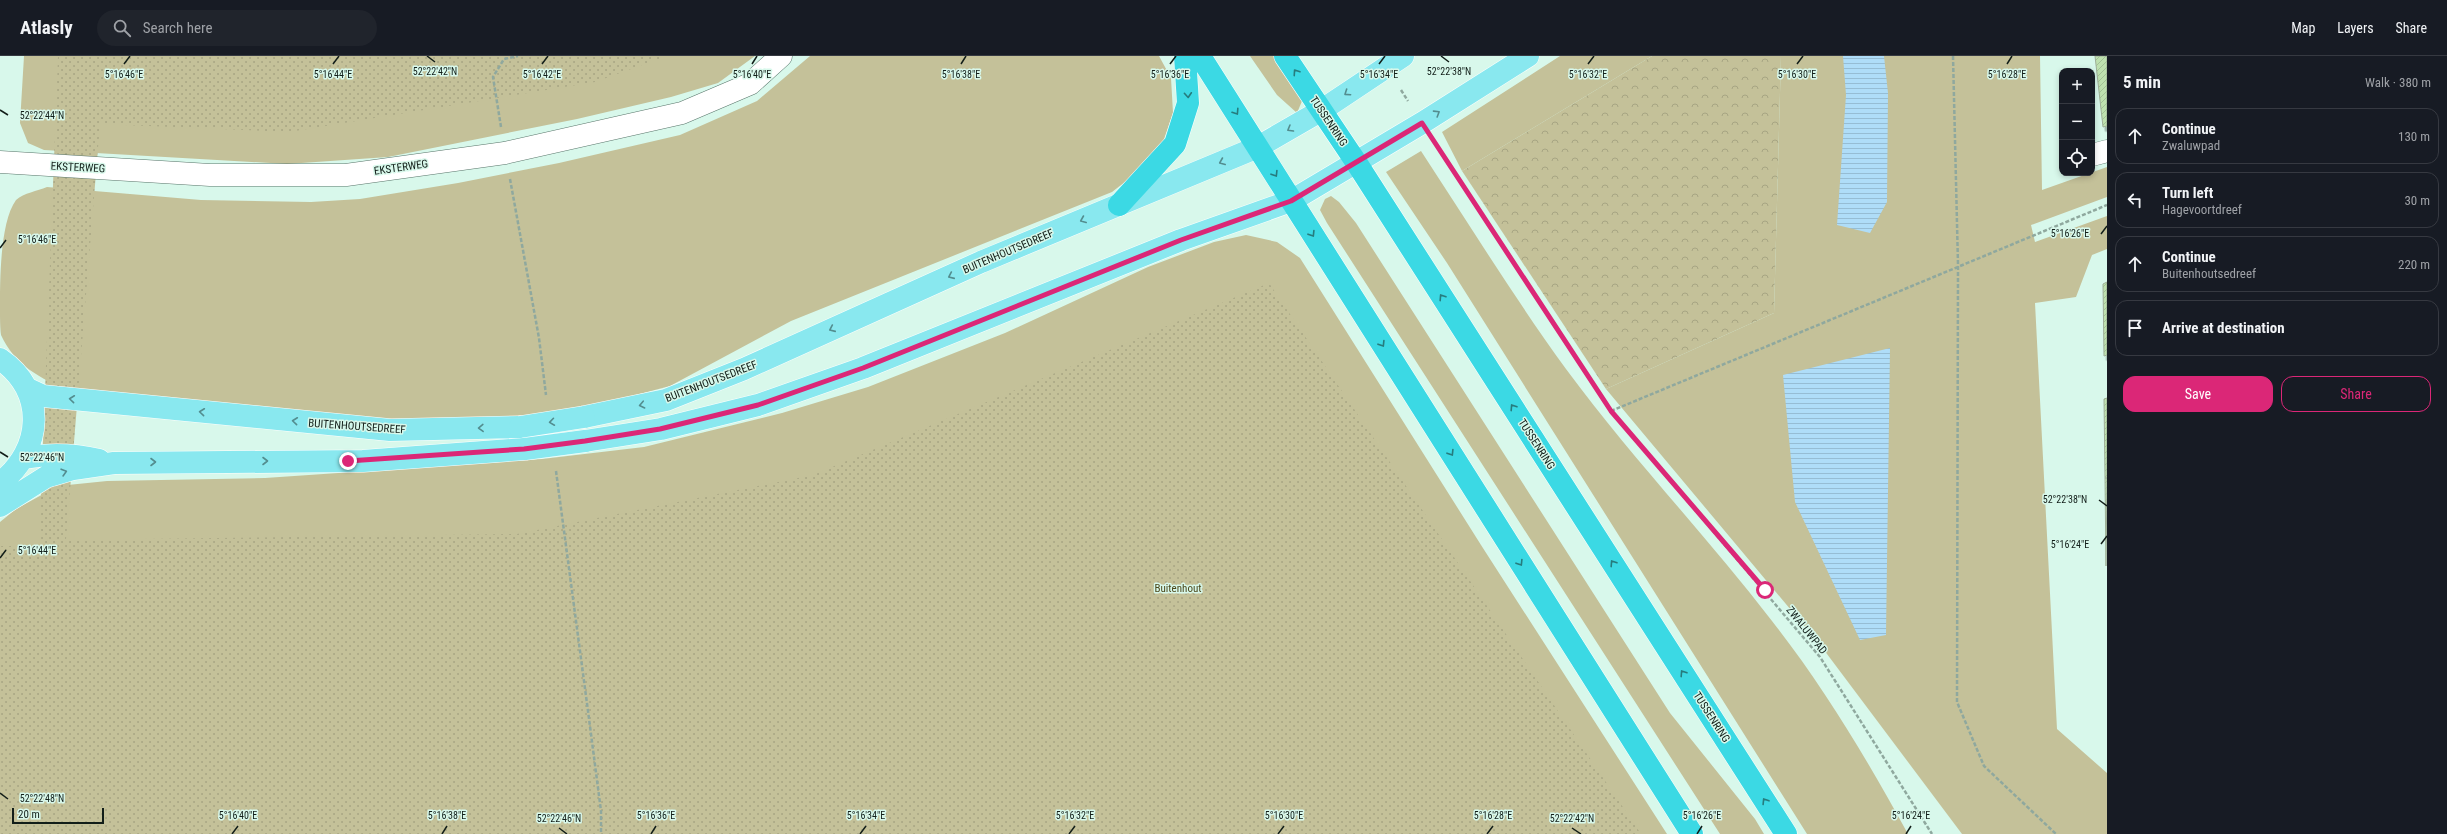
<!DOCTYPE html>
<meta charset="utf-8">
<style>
:root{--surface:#171b24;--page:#20242c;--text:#f1f3f6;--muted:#9ea1a6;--line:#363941;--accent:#db2777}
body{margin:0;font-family:"Roboto Condensed",sans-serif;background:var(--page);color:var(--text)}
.controls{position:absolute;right:12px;top:12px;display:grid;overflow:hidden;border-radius:8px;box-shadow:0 2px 6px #0003}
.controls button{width:36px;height:36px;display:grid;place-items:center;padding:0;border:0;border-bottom:1px solid var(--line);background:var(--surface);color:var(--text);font:20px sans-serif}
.scale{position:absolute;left:12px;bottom:10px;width:92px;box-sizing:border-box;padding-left:4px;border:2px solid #121e19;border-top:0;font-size:11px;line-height:14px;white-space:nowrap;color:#121e19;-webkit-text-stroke:3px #d8f8eb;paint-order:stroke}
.stop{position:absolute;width:12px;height:12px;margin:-9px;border:3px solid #db2777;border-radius:50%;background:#fff}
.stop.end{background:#db2777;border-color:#fff;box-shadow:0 1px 4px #0008}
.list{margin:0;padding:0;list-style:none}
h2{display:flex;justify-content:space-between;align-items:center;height:52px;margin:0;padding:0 16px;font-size:17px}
h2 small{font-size:13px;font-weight:400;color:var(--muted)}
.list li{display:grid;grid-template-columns:26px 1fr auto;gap:12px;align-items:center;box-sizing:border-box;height:56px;margin:0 8px 8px;padding:0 8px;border:1px solid var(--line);border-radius:12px}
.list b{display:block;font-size:15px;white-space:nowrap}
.list p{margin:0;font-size:13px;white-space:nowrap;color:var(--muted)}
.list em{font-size:13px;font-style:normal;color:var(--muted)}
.actions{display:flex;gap:8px;padding:12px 16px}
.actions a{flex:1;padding:9px 0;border:1px solid var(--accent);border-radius:12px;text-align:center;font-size:14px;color:var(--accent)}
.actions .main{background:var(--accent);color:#fff}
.icon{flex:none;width:22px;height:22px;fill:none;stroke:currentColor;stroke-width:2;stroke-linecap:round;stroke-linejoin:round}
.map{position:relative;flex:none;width:2107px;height:778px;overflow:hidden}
header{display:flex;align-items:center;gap:24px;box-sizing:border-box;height:56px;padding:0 20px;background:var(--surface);border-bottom:1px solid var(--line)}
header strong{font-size:19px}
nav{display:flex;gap:22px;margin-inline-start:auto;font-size:14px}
.search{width:280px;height:36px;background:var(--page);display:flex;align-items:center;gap:10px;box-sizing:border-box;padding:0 14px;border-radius:22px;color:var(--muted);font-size:15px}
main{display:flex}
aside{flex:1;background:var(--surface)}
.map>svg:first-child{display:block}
</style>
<header>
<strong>Atlasly</strong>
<div class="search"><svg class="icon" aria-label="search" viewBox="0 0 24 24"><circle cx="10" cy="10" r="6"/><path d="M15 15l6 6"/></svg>Search here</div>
<nav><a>Map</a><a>Layers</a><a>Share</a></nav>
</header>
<main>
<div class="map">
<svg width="2107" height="778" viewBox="0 0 2107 778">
<defs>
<pattern id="forest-crowns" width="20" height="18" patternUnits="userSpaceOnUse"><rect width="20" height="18" fill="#c4c199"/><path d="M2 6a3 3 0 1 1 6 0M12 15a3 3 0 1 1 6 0" fill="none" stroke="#a7a583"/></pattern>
<pattern id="park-dots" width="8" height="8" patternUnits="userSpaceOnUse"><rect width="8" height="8" fill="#c4c199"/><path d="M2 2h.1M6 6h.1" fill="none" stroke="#a7a583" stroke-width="1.8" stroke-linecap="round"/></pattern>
<pattern id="water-rules" width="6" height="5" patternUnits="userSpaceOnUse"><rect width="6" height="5" fill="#afddf8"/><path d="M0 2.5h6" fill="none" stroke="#96bdd4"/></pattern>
<pattern id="building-hatch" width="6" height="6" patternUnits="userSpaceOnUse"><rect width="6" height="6" fill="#bee1af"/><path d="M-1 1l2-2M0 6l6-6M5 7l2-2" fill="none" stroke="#a2c196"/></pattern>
<filter id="shadow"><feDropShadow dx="2.5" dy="4.5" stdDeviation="0" flood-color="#0004"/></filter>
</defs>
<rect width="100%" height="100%" fill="#d8f8eb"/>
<path fill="#c4c199" d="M24 0H755L718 27 671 41 577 63 388 101 287 108 44 94 28 87 20 67Z
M810 0H1159L1171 22 1173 57 1163 86 1130 122 1112 136 791 265 670 330 571 356 535 361 350 364 70 334C41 324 14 308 1 279 0 272 0 259 0 251 0 224 0 166 16 144 24 137 37 135 47 131L201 144 311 146 360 143 458 127 559 107 680 79 757 45Z
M1250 0H1274L1302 45 1297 57 1277 39Z
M1560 0H1652L1462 115 1442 76Z
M1781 0H2040L2042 134 2107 111V141L2031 169 2035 186 2107 160V193L2092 199 2076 241 2035 247 2057 673 2107 717V778H1962L1821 590 1606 333 1774 257Z
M1421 95C1469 168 1515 243 1566 313 1630 400 1706 479 1772 565 1824 631 1868 705 1908 778H1807L1447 207 1386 116Z
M1331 140 1339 146 1356 167 1670 657 1755 763 1764 778H1720L1327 167 1320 154 1325 143Z
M1246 179 1277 186 1300 202 1481 489 1667 778H1580L0 648V466L16 453 58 430 107 425 265 422 542 403 644 391 782 357 868 331 1005 277 1148 211 1214 186Z"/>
<path fill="url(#forest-crowns)" d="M1652 0H1781L1774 257 1606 333 1462 115Z"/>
<path fill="url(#park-dots)" d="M58 0H667L595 26 289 76 100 68 66 484 517 478 813 419 1269 227 1641 778H0V490H39Z"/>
<path fill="url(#water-rules)" d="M1843 0H1884L1888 37 1887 146 1870 177 1837 169 1846 39Z
M1890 292 1886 579 1860 584 1795 446 1783 319Z"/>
<path fill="url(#building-hatch)" stroke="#9dae96" filter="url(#shadow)" d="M2095 0H2107V70L2103 71Z
M2107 226V299L2104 300 2103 228Z
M2107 342V422H2105L2104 343Z
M2105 422H2107L2106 510Z"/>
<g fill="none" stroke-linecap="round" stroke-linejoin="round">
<g stroke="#58756a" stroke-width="23">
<path id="minor" d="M2092 99 2107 95
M0 106 210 119H346L505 97 682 57 750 28 781 0"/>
</g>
<g stroke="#fff" stroke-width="23">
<path id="major" d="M0 303C47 335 43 394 0 427
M28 333 43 340 390 374 520 371
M584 361 666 344 744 313 981 206 1258 91 1322 54 1403 0
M585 385 661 373 758 349 863 312 1181 184 1291 145 1422 67 1528 0
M24 402C51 397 73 398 99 404
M0 450 46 421 73 413 114 407 363 405 525 393"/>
</g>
<g stroke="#fff" stroke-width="23">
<path id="highway" d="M1200 0 1692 778
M1285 0 1356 106 1786 778
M1119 149 1175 88 1188 47 1185 0"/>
</g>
<path stroke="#8fa89e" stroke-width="2.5" stroke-dasharray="4 2" stroke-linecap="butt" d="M1953 0 1958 209 1957 646 1984 710 2056 778
M1401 34 1408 45
M501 71 493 21 504 3 518 0
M1437 90 1611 355 1820 601 1932 778
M510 123 539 282 546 339
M1611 355 2107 149
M556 415 588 655 601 755V778"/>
<use href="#minor" stroke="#fff" stroke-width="22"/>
<use href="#major" stroke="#89e8ef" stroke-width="22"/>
<use href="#highway" stroke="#3bd9e4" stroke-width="22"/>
<g stroke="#fff" stroke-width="23" stroke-linecap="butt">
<path id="major-bridge" d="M520 371 584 361
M525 393 585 385"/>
</g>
<use href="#major-bridge" stroke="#89e8ef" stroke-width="22"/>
</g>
<defs><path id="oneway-chevron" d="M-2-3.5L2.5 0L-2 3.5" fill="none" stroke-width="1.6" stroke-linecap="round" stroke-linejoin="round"/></defs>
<g stroke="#267c7e">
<use href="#oneway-chevron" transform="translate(1296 16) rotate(-124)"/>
<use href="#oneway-chevron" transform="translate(1188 39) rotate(86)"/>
<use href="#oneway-chevron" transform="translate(1236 56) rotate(57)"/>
<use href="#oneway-chevron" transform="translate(1275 118) rotate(58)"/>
<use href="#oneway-chevron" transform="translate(1312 178) rotate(58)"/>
<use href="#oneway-chevron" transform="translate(1442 241) rotate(-123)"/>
<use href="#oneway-chevron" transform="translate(1382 288) rotate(58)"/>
<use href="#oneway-chevron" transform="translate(1513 351) rotate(-123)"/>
<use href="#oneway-chevron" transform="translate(1451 397) rotate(58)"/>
<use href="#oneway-chevron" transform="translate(1520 507) rotate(58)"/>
<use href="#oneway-chevron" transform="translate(1613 507) rotate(-123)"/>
<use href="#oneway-chevron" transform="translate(1683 617) rotate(-123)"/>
<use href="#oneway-chevron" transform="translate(1765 745) rotate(-122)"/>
</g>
<g stroke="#538d8f">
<use href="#oneway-chevron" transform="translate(1347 37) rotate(146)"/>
<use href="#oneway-chevron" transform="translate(1437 57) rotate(-32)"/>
<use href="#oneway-chevron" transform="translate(1290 73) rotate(150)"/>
<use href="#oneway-chevron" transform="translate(1222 106) rotate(157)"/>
<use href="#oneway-chevron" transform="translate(1083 164) rotate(157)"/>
<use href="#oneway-chevron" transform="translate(951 220) rotate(156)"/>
<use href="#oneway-chevron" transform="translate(832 273) rotate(156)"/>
<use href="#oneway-chevron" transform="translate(72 343) rotate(-174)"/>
<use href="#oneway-chevron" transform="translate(642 349) rotate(168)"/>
<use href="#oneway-chevron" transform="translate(202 356) rotate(-174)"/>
<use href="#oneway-chevron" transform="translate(295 365) rotate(-174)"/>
<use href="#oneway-chevron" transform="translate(552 366) rotate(172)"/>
<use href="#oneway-chevron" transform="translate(481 372) rotate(178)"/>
<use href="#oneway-chevron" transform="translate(265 405)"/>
<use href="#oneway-chevron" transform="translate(153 406)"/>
<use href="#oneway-chevron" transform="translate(64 416) rotate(-16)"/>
</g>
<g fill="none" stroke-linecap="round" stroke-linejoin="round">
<path stroke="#db2777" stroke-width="5" d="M348 405 524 393 585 385 660 373 758 349 863 312 1181 184 1291 145 1422 67 1611 355 1765 534"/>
</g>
<path fill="none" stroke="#121e19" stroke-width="1.5" d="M427 0 435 6M1441 0 1449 6M124 8 130 0M333 8 339 0M542 8 548 0M752 8 757 0M961 8 966 0M1170 8 1176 0M1379 8 1385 0M1588 8 1594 0M1797 8 1803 0M2007 8 2012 0M0 54 8 59M2101 178 2107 170M0 192 6 184M0 396 8 401M2099 444 2107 450M2101 488 2107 480M0 502 6 494M0 737 8 743M559 772 567 778M1572 772 1581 778M232 778 238 770M442 778 447 770M651 778 656 770M860 778 866 770M1069 778 1075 770M1278 778 1284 770M1487 778 1493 770M1697 778 1702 770M1906 778 1911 770"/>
<g text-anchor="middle" stroke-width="3" stroke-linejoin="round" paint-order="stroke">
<g font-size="11" fill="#121e19" stroke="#d8f8eb">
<text transform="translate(1329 65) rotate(56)" y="4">TUSSENRING</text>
<text transform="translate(78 111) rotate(3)" y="4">EKSTERWEG</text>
<text transform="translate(401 111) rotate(-8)" y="4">EKSTERWEG</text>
<text transform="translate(1008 195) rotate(-23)" y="4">BUITENHOUTSEDREEF</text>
<text transform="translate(711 325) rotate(-21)" y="4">BUITENHOUTSEDREEF</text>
<text transform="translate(357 370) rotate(4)" y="4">BUITENHOUTSEDREEF</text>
<text transform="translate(1537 388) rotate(57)" y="4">TUSSENRING</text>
<text transform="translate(1807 574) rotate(51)" y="4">ZWALUWPAD</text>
<text transform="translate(1712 661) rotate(57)" y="4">TUSSENRING</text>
</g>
<g font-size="11" fill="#4a4619" stroke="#d8f8eb">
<text x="1178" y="536">Buitenhout</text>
</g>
</g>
<g font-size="10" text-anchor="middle" fill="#121e19" stroke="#d8f8eb" stroke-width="3" stroke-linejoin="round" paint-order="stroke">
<text x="435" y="19">52°22'42"N</text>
<text x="1449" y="19">52°22'38"N</text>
<text x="124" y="22">5°16'46"E</text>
<text x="333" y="22">5°16'44"E</text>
<text x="542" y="22">5°16'42"E</text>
<text x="752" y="22">5°16'40"E</text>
<text x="961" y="22">5°16'38"E</text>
<text x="1170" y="22">5°16'36"E</text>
<text x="1379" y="22">5°16'34"E</text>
<text x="1588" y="22">5°16'32"E</text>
<text x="1797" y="22">5°16'30"E</text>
<text x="2007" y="22">5°16'28"E</text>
<text x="42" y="63">52°22'44"N</text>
<text x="2070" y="181">5°16'26"E</text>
<text x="37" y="187">5°16'46"E</text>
<text x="42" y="405">52°22'46"N</text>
<text x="2065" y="447">52°22'38"N</text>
<text x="2070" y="492">5°16'24"E</text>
<text x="37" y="498">5°16'44"E</text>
<text x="42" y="746">52°22'48"N</text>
<text x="238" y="763">5°16'40"E</text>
<text x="447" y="763">5°16'38"E</text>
<text x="656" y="763">5°16'36"E</text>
<text x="866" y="763">5°16'34"E</text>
<text x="1075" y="763">5°16'32"E</text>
<text x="1284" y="763">5°16'30"E</text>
<text x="1493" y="763">5°16'28"E</text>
<text x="1702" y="763">5°16'26"E</text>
<text x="1911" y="763">5°16'24"E</text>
<text x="559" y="766">52°22'46"N</text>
<text x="1572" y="766">52°22'42"N</text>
</g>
</svg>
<div class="controls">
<button>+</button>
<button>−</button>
<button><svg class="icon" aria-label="locate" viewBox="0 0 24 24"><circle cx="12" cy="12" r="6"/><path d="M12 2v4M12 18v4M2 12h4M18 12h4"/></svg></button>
</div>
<div class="scale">20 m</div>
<div class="stop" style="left:1765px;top:534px"></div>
<div class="stop end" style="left:348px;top:405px"></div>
</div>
<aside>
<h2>5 min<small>Walk · 380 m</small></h2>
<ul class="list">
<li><svg class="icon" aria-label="ahead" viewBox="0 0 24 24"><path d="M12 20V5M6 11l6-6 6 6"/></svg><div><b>Continue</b><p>Zwaluwpad</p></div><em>130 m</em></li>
<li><svg class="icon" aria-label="left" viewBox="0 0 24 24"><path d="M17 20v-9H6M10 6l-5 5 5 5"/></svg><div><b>Turn left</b><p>Hagevoortdreef</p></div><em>30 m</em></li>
<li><svg class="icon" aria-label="ahead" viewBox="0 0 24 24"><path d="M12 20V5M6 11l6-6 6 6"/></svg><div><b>Continue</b><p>Buitenhoutsedreef</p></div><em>220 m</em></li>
<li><svg class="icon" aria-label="arrive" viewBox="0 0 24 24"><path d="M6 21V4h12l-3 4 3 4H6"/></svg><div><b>Arrive at destination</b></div></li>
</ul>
<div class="actions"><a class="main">Save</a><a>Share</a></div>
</aside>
</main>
